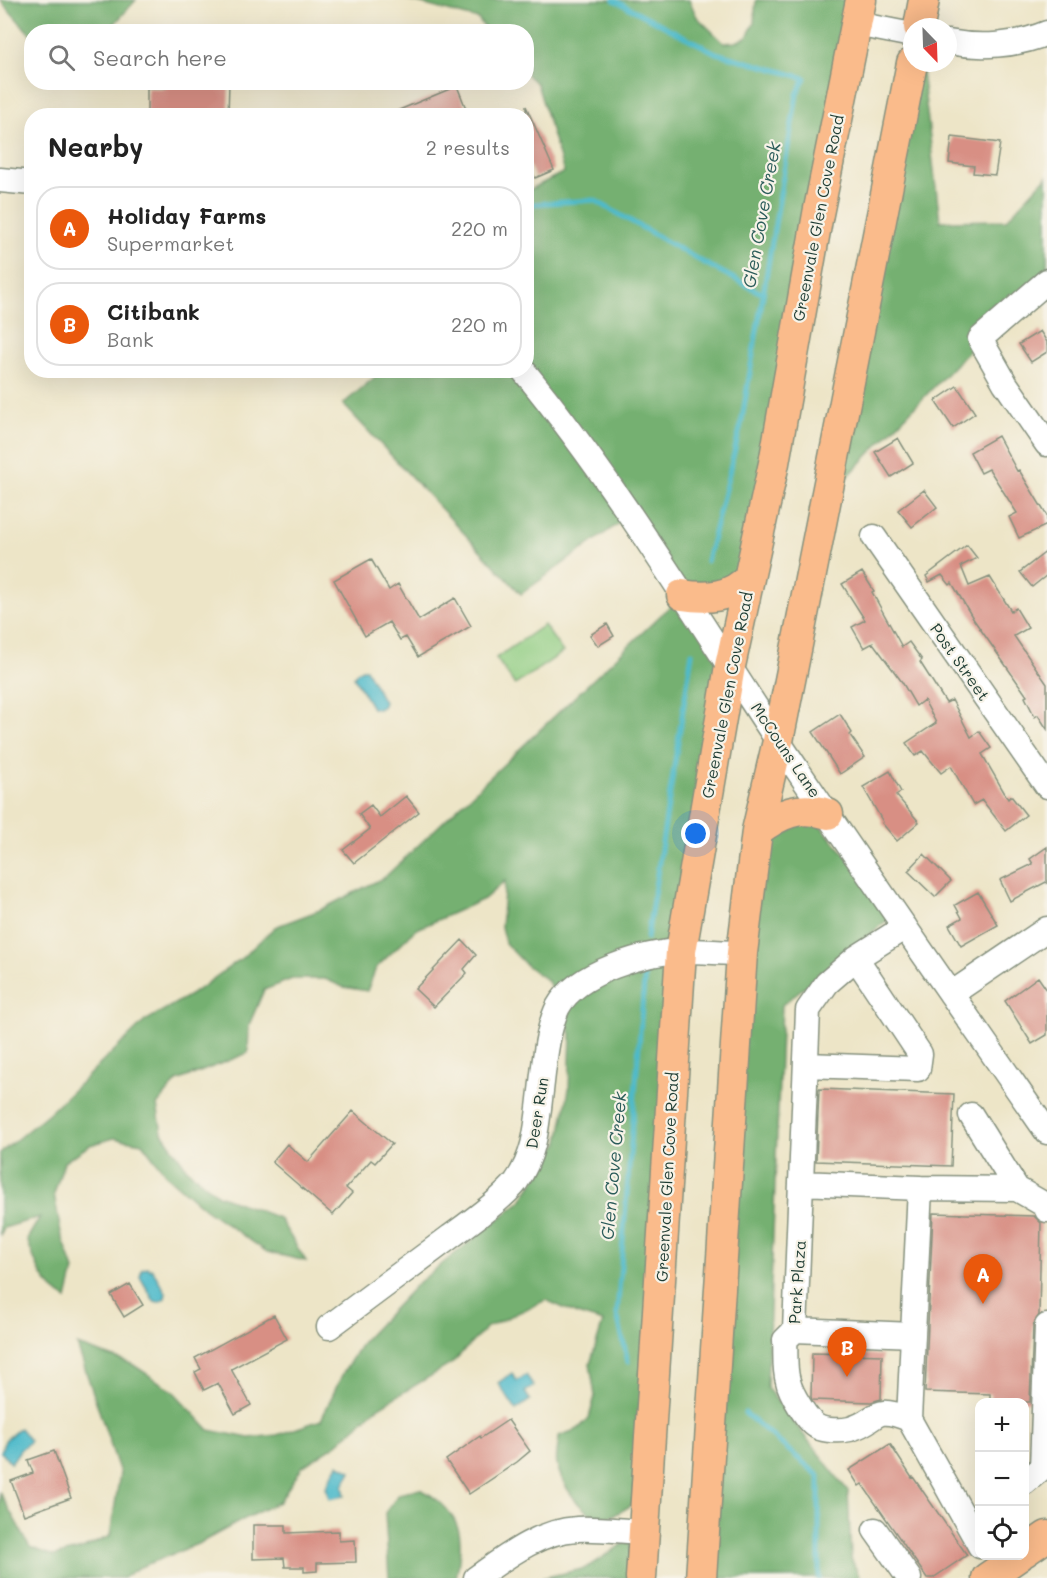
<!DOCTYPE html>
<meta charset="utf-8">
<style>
:root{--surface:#fff;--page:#f2f2f2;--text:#222;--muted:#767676;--line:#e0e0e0;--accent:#ea580c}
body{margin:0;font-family:Mali,sans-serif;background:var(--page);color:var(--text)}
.controls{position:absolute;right:18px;bottom:18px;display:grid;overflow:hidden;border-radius:12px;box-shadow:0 6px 24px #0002}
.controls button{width:54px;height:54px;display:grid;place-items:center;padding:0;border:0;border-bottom:2px solid var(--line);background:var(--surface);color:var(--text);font:30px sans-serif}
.compass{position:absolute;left:903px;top:18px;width:54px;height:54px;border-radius:50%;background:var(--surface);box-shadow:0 6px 24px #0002;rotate:157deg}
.you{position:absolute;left:696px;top:834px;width:21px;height:21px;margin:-15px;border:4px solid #fff;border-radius:50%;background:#1a73e8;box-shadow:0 0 0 9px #1a73e833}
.badge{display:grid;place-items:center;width:39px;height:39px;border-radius:50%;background:var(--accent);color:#fff;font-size:20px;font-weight:700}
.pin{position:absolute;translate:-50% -50px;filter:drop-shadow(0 2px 3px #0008)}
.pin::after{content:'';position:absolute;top:32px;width:21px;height:18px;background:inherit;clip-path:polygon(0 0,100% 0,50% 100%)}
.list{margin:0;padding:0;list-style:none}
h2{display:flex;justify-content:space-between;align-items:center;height:78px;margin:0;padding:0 24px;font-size:26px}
h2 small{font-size:20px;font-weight:400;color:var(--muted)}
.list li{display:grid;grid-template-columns:39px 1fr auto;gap:18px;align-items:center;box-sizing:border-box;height:84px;margin:0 12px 12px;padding:0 12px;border:2px solid var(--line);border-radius:24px}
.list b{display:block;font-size:22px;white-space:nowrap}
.list p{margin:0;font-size:20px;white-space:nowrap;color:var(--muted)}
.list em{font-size:20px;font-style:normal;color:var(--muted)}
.icon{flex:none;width:33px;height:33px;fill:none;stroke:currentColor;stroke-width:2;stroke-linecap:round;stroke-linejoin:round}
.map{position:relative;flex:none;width:1047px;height:1578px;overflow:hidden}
.search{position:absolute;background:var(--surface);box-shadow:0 6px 24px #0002;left:24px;top:24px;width:510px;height:66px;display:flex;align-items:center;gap:15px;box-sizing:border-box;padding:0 21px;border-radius:24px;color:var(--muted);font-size:22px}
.panel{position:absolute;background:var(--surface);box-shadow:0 6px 24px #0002;left:24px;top:108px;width:510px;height:270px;border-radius:24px}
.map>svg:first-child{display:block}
</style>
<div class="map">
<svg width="1047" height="1578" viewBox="0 0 1047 1578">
<rect width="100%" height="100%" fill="#f7f3e8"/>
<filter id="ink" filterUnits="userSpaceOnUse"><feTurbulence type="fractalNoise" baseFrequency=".0167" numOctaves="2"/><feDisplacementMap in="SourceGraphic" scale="12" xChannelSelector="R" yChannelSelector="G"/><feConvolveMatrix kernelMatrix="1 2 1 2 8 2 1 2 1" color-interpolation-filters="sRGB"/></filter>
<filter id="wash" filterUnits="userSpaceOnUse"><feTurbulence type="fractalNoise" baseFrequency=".008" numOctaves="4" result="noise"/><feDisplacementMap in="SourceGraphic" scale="24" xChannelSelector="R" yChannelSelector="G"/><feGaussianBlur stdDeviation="1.35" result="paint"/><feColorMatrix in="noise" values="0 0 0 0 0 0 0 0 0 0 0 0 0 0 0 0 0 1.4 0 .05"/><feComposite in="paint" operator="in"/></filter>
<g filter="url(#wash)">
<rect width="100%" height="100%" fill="#ede5c7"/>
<path fill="#91cd83" stroke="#58855c" stroke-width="1.5" d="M544 625 563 652 515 685 496 658Z"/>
<path fill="#74b071" stroke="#4a7652" stroke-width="1.5" d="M0 0H136L108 31 32 32 31 35Z
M407 0H689L697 17 724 43 736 42 747 37 754 23 756 0H861L749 578 694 597 730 666 695 865 633 1504C625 1509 614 1517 604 1517 582 1518 561 1483 557 1464 555 1456 559 1444 559 1436L578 1429 589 1418 595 1396 590 1364 603 1322 577 1314 546 1300 487 1327 451 1364 377 1408 337 1444 302 1467 279 1502 248 1517 200 1543 138 1568 123 1578H0V1493L30 1547 54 1556 82 1549 110 1536 120 1473 77 1345 132 1364 173 1391 209 1430 249 1438 277 1435 321 1420 342 1375 362 1342 417 1284 521 1201 559 1142 569 1089 571 1034 548 981 527 966 505 943 501 927 505 881 484 899 415 930 376 968 367 991 343 987 325 979H292L264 990 249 1025 248 1053 177 1081 157 1105 162 1133 188 1170 218 1195 279 1218 306 1261 267 1252 205 1209 168 1177 142 1143 114 1138 90 1145 64 1162 54 1194 61 1233 74 1270 67 1299C42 1285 36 1265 27 1239L40 1217 4 1228 0 1235V1153L50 1112 145 1021 195 992 243 957 275 927 320 910 385 877 682 595 629 516 521 594 343 404 382 371 526 370 527 191 564 172 537 84 527 75 526 32 487 31 478 19Z
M921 63 940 221 1006 220 1047 176V281L980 339 826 499Z
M806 809 896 913 782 1005 767 1388 848 1491 851 1558 860 1578H701L757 831Z
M420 1489C435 1496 451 1510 457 1526 463 1538 459 1565 456 1578H389L385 1513 399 1494Z
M629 1540 635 1578H542L586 1568Z"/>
<path fill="#4ebaca" stroke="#367c7f" stroke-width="1.5" d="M362 669H366L384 702 382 707 378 709 372 708 354 677 357 672Z
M148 1267 150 1270 152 1269 166 1293 165 1298 159 1302 154 1301 140 1277 142 1269Z
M512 1373 517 1381 526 1375 534 1386 525 1392 530 1400 516 1410 498 1383Z
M20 1428 30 1441 20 1450 11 1463 0 1452 6 1439Z
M338 1464 351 1471 343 1486 345 1496 329 1499 326 1487Z"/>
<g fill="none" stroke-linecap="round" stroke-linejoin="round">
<path stroke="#4ebaca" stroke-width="5" d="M614 0 716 53 805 78 797 94 741 425 707 561
M533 204 594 200 697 259 763 294
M647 938 692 653
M628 1362 617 1314 645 971
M745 1413 819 1476V1578"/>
</g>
<g id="blocks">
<path fill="#d88f84" d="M166 82H229L228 116 147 115V88H166Z
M457 86 469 116H387V115Z
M526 106 554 170 535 178 526 159Z
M952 137 1000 143 995 175 973 173 974 166 949 163Z
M1040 331 1047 342V352L1031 362 1019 344Z
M957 386 975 413 953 428 935 401Z
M998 436 1017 471 1019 470 1047 516V525L1019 538 1009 517 1017 513 989 469 981 473 970 452Z
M898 438 913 463 891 477 875 452Z
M924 490 937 507 912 527 898 510Z
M967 545 977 558 961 566 969 586 990 577 1011 611 1016 608 1028 628 1014 636 1047 684V729L1038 715 1035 717 1025 697 1027 696 974 620 952 583 950 585 942 575 929 582 926 576Z
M1047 551V575L1032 587 1020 572Z
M371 559 389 590 398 584 419 620 455 598 471 626 418 657 406 637 400 640 389 622 365 636 334 580Z
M862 572 874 591 872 592 902 647 909 642 922 660 920 662 946 703 952 700 971 737 979 731 991 748 982 754 1008 799 1011 796 1026 815 1006 831 982 800 973 805 951 766 941 773 923 751 915 756 906 743 936 723 924 700 916 706 902 682 873 643 864 648 852 627 865 620 842 584Z
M607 624 614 636 598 646 590 635Z
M840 714 852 733 850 735 865 757 840 774 813 732Z
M890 771 901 792 896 795 919 822 897 841 882 823 883 822 863 787Z
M406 796 419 812 354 863 343 850 370 829 359 814 371 805 380 817Z
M1047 847V884L1046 882 1010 901 1000 880 1033 864 1030 859Z
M924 854 951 881 935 897 908 871Z
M978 892 998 925 961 946 949 925 962 918 955 905Z
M462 940 476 955 464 969 467 973 434 1007 415 989Z
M1038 977 1047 990V1035L1032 1044 1005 1001Z
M819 1089 954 1094 951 1166 816 1161Z
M353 1111 392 1144 375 1163 371 1160 346 1188 352 1193 333 1215 272 1162 287 1144 308 1162Z
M933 1213 1034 1216 1041 1223 1039 1315 1033 1326 1030 1402H990V1394L925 1392Z
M130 1284 143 1305 124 1317 111 1295Z
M274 1315 287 1339 231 1369 251 1405 235 1414 218 1383 204 1390 195 1372 201 1369 195 1358Z
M812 1353 882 1355 881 1399 871 1402 812 1400 811 1397Z
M508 1420 530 1451 517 1462 469 1494 446 1460 480 1436 481 1438Z
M890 1444 912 1478 913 1477 967 1555 933 1578H927L862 1484 859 1486 849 1470Z
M54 1451 71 1498 24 1515 11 1481 33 1473 28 1460Z
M253 1525H286V1533L339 1531V1541L355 1540 356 1562 317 1563V1571L304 1572V1567H285L284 1558 253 1559Z"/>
</g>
</g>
<g filter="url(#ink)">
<use href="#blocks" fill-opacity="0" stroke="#86917e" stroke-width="1.5"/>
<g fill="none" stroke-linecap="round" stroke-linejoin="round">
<g stroke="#86917e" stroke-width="27">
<path id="minor" d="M856 24 912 35
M948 42C980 48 1016 46 1047 33
M0 180 32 183
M1047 281 980 339 1005 383 1047 444
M523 370C618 486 696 617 778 741 866 873 957 1002 1047 1132
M874 537 1047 786
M905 927 856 958 827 983 808 1010 795 1330 785 1340C786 1353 784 1369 788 1381 790 1392 808 1423 818 1427 825 1431 842 1431 850 1429 881 1420 870 1404 909 1419L980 1546
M951 994 1047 929
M806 1065 918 1069 920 1054 856 958
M971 1115 1017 1189
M801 1183 920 1188 1017 1189 1045 1205 1047 1210
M329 1327C369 1297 410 1267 450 1237 468 1224 503 1199 516 1182 536 1154 537 1124 541 1091 544 1066 547 1029 558 1007 577 972 646 952 683 951 703 951 723 953 742 953
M795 1330 913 1335 920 1188
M909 1419 913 1335
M1024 1483 1042 1468 1047 1326
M875 1530 909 1578
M476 1578C506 1557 539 1531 577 1529 599 1528 621 1531 643 1532"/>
</g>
<g stroke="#86917e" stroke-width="33">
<path id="major" d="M919 27 924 0
M682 595C707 599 730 598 749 578
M757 831C781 813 799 805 828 814
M1024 1552 1047 1536
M641 1578 681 951 730 666 774 463 818 214 861 0
M701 1578 742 953 757 831 778 741 912 63
M987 1578 1019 1556"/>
</g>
<use href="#minor" stroke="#fff" stroke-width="24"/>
<use href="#major" stroke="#fabb8b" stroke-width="30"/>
</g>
</g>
<g text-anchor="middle" stroke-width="4.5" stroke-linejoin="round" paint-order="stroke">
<g font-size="16" fill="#1f3d34" stroke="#f7f3e8">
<text transform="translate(818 218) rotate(-79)" y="6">Greenvale Glen Cove Road</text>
<text transform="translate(960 662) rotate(55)" y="6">Post Street</text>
<text transform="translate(727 695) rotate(-79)" y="6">Greenvale Glen Cove Road</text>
<text transform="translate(786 750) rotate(56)" y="6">McCouns Lane</text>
<text transform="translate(537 1113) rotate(-81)" y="6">Deer Run</text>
<text transform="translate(667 1177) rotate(-87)" y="6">Greenvale Glen Cove Road</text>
<text transform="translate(797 1282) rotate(-86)" y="6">Park Plaza</text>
</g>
<g font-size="18" font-style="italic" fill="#2b5c5a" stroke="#f7f3e8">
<text transform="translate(762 215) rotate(-80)" y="6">Glen Cove Creek</text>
<text transform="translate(614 1166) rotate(-85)" y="6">Glen Cove Creek</text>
</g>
</g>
</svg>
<div class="controls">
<button>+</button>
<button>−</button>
<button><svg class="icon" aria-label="locate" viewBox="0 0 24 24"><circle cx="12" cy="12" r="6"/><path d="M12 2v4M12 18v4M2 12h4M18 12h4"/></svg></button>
</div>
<svg class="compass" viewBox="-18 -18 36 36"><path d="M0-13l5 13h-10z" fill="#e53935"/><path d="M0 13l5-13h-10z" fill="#767676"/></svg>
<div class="you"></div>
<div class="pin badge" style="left:983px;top:1304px">A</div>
<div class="pin badge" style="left:847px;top:1377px">B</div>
<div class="search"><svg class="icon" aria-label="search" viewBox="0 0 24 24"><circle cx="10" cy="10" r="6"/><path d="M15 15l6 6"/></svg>Search here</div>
<section class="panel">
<h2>Nearby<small>2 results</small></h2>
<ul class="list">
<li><span class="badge">A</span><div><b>Holiday Farms</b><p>Supermarket</p></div><em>220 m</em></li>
<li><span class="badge">B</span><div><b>Citibank</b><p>Bank</p></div><em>220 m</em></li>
</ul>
</section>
</div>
